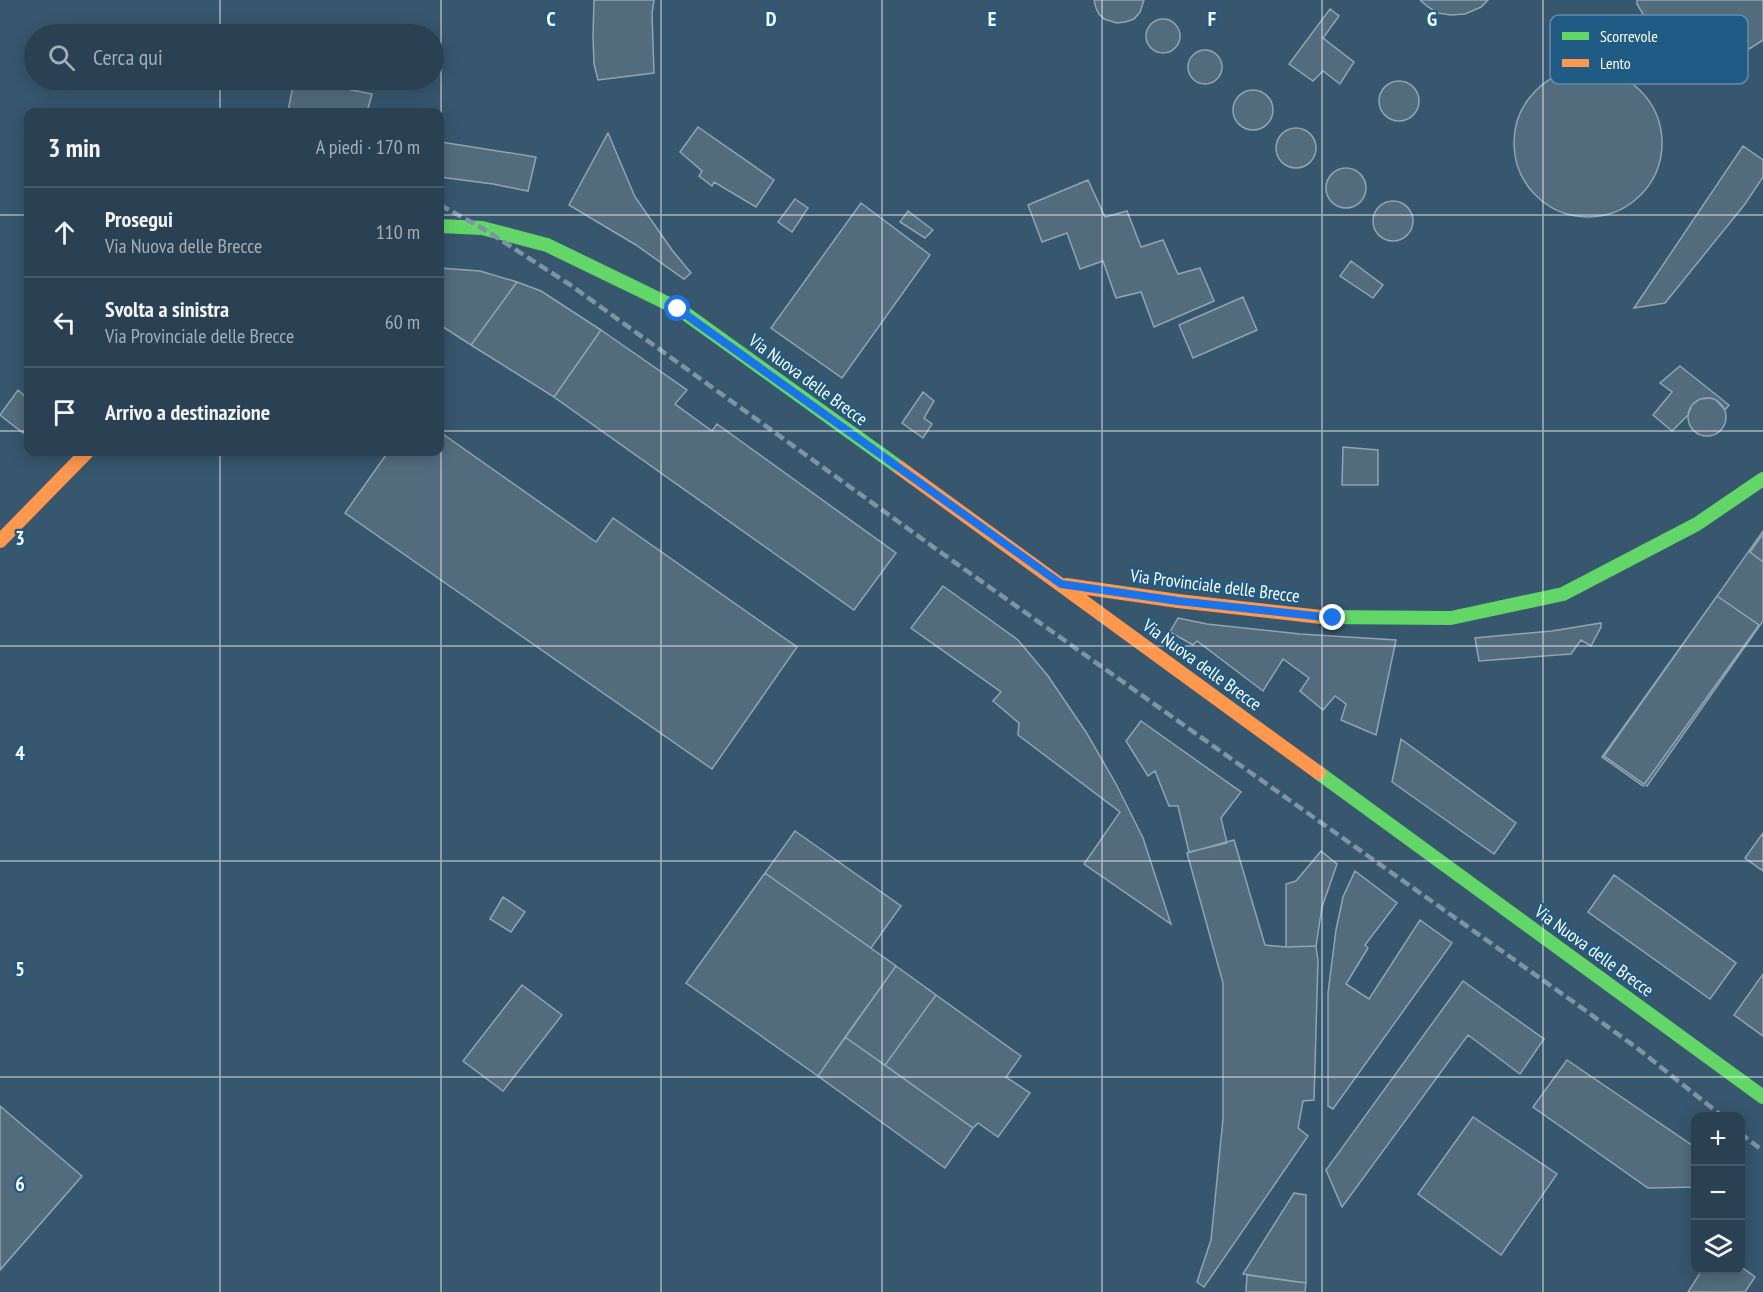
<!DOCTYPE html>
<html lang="it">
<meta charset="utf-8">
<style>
:root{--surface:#294152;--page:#354c5c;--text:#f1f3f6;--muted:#a5afb8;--line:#455a69}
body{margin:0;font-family:"PT Sans Narrow",sans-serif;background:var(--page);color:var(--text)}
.controls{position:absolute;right:18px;bottom:18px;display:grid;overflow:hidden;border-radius:12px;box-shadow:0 3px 15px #0003}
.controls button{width:54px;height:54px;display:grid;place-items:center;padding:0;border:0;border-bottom:2px solid var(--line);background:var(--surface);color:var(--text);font:30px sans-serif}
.stop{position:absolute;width:18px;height:18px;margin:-14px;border:4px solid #1a73e8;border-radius:50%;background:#fff}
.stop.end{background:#1a73e8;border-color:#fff;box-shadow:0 2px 6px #0008}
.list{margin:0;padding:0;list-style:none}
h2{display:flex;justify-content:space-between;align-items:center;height:78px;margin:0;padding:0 24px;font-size:26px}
h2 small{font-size:20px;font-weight:400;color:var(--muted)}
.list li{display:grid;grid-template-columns:39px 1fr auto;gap:18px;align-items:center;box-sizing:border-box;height:90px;padding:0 24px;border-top:2px solid var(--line)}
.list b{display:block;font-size:22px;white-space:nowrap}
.list p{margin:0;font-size:20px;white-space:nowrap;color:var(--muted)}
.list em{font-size:20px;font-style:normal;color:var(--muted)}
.icon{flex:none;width:33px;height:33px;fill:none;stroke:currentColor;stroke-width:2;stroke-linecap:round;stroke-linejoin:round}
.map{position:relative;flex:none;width:1763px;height:1292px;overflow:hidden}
.search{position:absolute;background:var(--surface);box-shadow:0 3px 15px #0003;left:24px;top:24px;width:420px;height:66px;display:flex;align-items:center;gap:15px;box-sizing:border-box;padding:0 21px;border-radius:33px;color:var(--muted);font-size:22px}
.panel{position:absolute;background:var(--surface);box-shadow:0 3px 15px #0003;left:24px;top:108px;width:420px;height:348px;border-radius:12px}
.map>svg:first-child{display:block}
</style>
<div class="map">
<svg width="1763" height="1292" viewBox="0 0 1763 1292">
<rect width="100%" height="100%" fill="#37576e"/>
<path fill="#526c7e" stroke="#91a4b2" stroke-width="1.5" d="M594 0H654L652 14 654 73 598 80 594 64 593 37Z
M1094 0H1144L1140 12 1134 19 1125 22 1117 23 1104 19 1099 14 1096 8Z
M1420 0H1488L1481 7 1465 14 1451 15 1438 13 1428 7Z
M1637 0H1763V40L1746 51 1721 58 1695 56 1671 46 1651 28 1637 4Z
M1330 9 1339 16 1323 38 1354 62 1340 84 1323 71 1313 81 1289 64Z
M1146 36a17 17 0 1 1 34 0a17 17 0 1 1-34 0Z
M1188 67a17 17 0 1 1 34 0a17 17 0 1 1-34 0Z
M1514 143a74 74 0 1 1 148 0a74 74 0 1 1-148 0Z
M306 81 372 94 367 112H288L292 90Z
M1379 101a20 20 0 1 1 40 0a20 20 0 1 1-40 0Z
M1233 110a20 20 0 1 1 40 0a20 20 0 1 1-40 0Z
M698 127 774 180 756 207 714 182 712 186 699 176 702 171 680 152Z
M1276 148a20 20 0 1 1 40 0a20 20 0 1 1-40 0Z
M608 133 635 197 672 250 691 273 684 279 636 245 569 205Z
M441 142 536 157 528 191 493 184 440 177Z
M1743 146 1763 160V177L1745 204 1665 303 1634 308Z
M1326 188a20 20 0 1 1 40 0a20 20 0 1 1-40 0Z
M1088 180 1105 217 1127 211 1141 247 1163 240 1178 274 1200 268 1214 301 1154 327 1141 292 1116 298 1103 261 1080 269 1067 233 1042 242 1028 205Z
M795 199 808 208 792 232 778 222Z
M1373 221a20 20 0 1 1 40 0a20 20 0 1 1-40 0Z
M861 203 930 255 842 378 771 328Z
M908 211 933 230 925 238 900 222Z
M1351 261 1383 285 1373 298 1340 276Z
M440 268 480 271 517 282 471 345 440 325Z
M517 282 541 291 601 330 554 397 471 345Z
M1243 297 1257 330 1193 358 1179 325Z
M601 330 687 390 675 404 712 431 717 424 896 553 854 610 554 397Z
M1680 366 1729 405 1725 410 1716 400 1711 398 1700 399 1692 405 1688 415 1672 431 1653 415 1672 392 1660 383Z
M18 390 28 399V427L23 433 0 415Z
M923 392 934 401 924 418 932 424 923 438 902 423Z
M1688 417a19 19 0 1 1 38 0a19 19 0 1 1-38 0Z
M440 432 596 542 613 518 797 647 712 769 345 513 388 452H440Z
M1343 447 1378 450V485H1342Z
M1763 531V621L1647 786 1604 756Z
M1763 534V562L1750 552Z
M943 586 1018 640 1048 676 1086 732 1116 784 1143 838 1171 924 1084 864 1120 812 1018 735 1019 723 993 701 1001 692 911 628Z
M1717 596 1759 625 1643 786 1602 757Z
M1178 618 1207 624 1300 634 1396 640 1376 735 1341 720 1346 704 1335 696 1323 710 1300 691 1309 678 1283 659 1263 691 1197 641 1193 645 1170 632Z
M1601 623V627L1591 646 1581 640 1571 654 1479 661 1475 638 1552 631Z
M1141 721 1241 792 1221 818 1227 843 1189 852 1178 806H1169L1155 771 1148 776 1126 741Z
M1401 739 1516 823 1494 854 1392 782Z
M795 831 901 906 871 948 765 873Z
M1763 833V871L1745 858Z
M1234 840 1265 945 1286 947 1316 946 1318 961 1314 1100 1303 1101 1298 1128 1308 1136 1204 1287 1197 1282 1211 1240 1223 1119V983L1187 853Z
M1321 851 1337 864 1322 907 1316 946 1286 947V884L1296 881Z
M1355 871 1397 903 1365 945 1368 948 1346 984 1369 999 1420 920 1452 943 1333 1109 1328 1106V993L1336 930 1343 897Z
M765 873 896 966 818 1076 686 983Z
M1614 875 1736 963 1710 999 1588 912Z
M503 897 525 912 511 932 490 919Z
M896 966 936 995 885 1065 845 1037Z
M1763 974V1036L1734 1015Z
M1463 981 1544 1039 1520 1074 1468 1035 1342 1207 1326 1170Z
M522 985 562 1015 503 1091 463 1061Z
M936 995 1021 1056 1006 1077 1030 1093 998 1137 978 1123 973 1128 885 1065Z
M845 1037 973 1128 945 1168 818 1076Z
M1567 1060 1696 1148V1187L1648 1188 1533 1107Z
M0 1106 82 1176 0 1270Z
M1473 1117 1557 1174 1501 1255 1418 1194Z
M1294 1193 1306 1195V1283L1243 1274Z
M1740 1266 1755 1277 1745 1292H1688L1702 1270H1740Z
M1247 1275 1306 1283 1305 1292H1246Z"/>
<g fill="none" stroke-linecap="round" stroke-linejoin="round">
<path stroke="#63d668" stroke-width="14" d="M440 226 482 228 547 245 679 309 900 468
M1321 617 1451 618 1563 594 1697 524 1763 479
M1319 773 1763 1097"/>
<path stroke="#ff974d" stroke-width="14" d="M900 468 1319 773
M0 541 87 452
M1066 585 1178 601 1321 617"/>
<path stroke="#7e93a3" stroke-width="4.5" stroke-dasharray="10 4.5" stroke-linecap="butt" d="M440 205 482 228 569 284 950 559 1575 1003 1637 1048 1722 1116
M1740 1133 1763 1151"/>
</g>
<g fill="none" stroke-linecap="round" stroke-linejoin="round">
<path stroke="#1a73e8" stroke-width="8" d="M678 309 1061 584 1178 601 1333 618"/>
</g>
<path fill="none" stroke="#fff" stroke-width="1.5" stroke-opacity="0.55" d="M220 0V34M441 0V1292M661 0V1292M882 0V1292M1102 0V1292M1322 0V1292M1543 0V1292M220 80V112M0 215H28M440 215H1763M0 431H28M440 431H1763M220 452V1292M0 646H1763M0 861H1763M0 1077H1763"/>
<g text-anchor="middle" stroke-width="4.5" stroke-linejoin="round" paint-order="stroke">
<g font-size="18" fill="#fff" stroke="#205b85">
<text transform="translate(808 380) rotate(36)" y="6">Via Nuova delle Brecce</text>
<text transform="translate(1215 586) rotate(7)" y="6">Via Provinciale delle Brecce</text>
<text transform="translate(1202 665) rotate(36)" y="6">Via Nuova delle Brecce</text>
<text transform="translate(1594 951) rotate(36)" y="6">Via Nuova delle Brecce</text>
</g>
</g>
<rect x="1550" y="15" width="198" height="69" rx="9" fill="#205b85" stroke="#638caa" stroke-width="1.5"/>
<rect x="1562" y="32" width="27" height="8" fill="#63d668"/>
<rect x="1562" y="59" width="27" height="8" fill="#ff974d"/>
<g font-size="16" fill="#fff">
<text x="1600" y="42">Scorrevole</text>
<text x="1600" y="69">Lento</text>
</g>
<g font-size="20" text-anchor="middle" font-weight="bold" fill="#fff" stroke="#205b85" stroke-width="4.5" stroke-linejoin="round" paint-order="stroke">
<text x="551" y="26">C</text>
<text x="771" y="26">D</text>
<text x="992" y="26">E</text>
<text x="1212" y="26">F</text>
<text x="1432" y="26">G</text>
<text x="20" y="545">3</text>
<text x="20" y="760">4</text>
<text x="20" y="976">5</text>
<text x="20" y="1191">6</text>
</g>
</svg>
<div class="controls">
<button>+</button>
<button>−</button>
<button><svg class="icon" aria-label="layers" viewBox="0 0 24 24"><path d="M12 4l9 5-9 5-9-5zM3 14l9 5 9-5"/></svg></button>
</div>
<div class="stop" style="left:678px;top:309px"></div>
<div class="stop end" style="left:1333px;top:618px"></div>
<div class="search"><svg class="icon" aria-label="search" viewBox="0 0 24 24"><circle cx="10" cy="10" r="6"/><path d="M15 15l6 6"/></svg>Cerca qui</div>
<section class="panel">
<h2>3 min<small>A piedi · 170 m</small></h2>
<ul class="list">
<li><svg class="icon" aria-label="ahead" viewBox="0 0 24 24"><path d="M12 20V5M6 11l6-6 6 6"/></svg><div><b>Prosegui</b><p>Via Nuova delle Brecce</p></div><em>110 m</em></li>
<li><svg class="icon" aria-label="left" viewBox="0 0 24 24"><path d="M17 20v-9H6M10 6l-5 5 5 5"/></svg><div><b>Svolta a sinistra</b><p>Via Provinciale delle Brecce</p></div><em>60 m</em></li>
<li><svg class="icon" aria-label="arrive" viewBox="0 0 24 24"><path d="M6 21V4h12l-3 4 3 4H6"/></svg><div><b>Arrivo a destinazione</b></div></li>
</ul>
</section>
</div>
